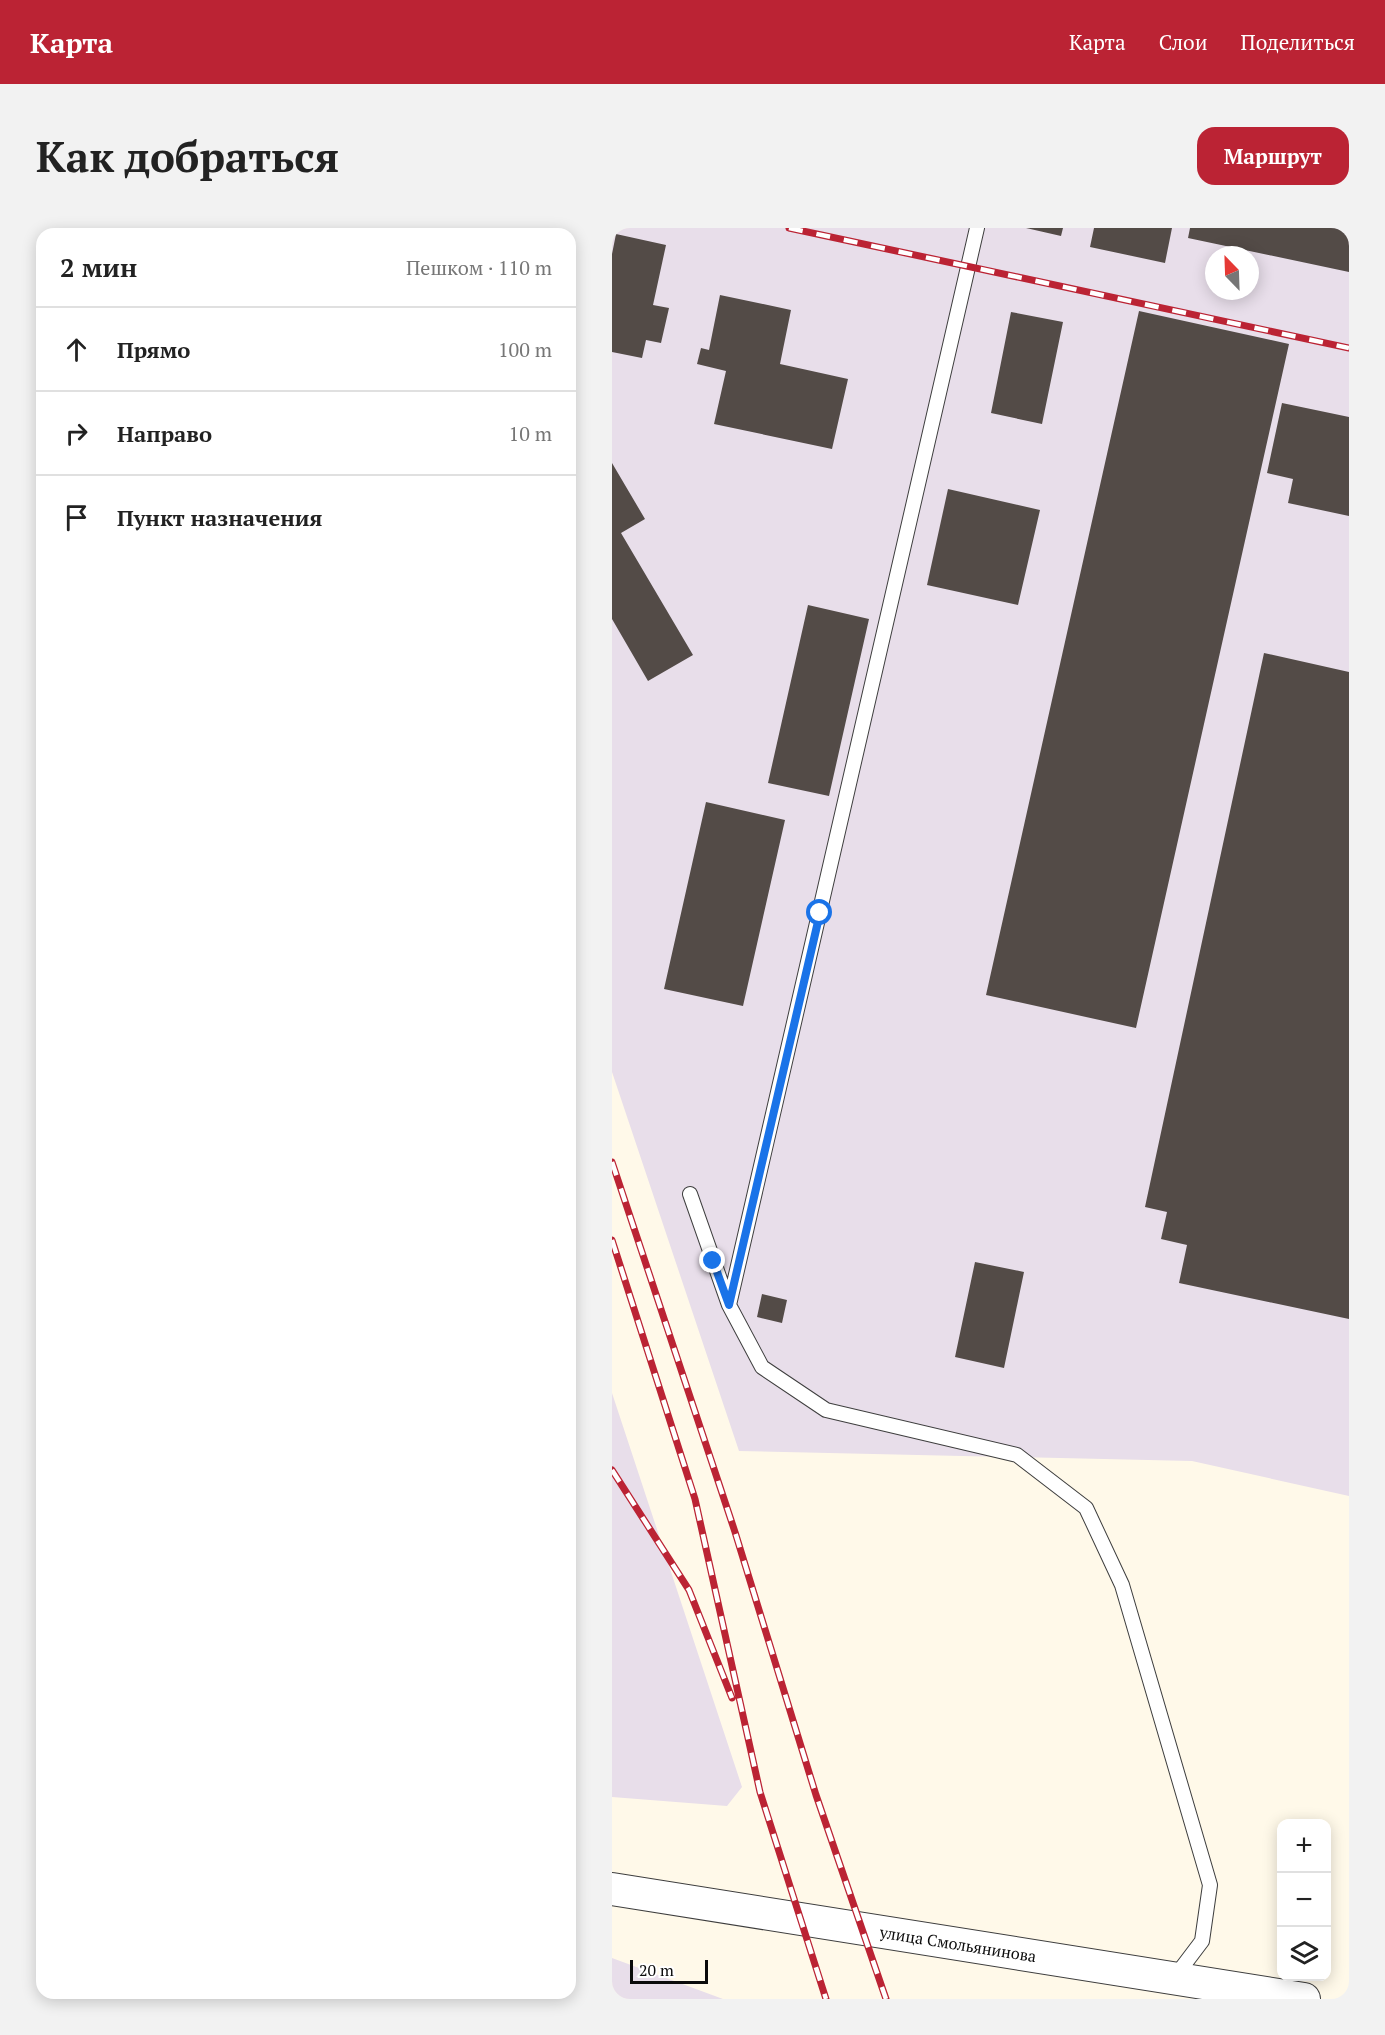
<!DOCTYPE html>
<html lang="ru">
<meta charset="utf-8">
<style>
:root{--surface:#fff;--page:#f2f2f2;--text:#222;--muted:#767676;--line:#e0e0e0;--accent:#bb2334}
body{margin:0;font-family:"PT Serif",serif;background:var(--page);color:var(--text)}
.controls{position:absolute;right:18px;bottom:18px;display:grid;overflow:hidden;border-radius:12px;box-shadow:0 3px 15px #0003}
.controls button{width:54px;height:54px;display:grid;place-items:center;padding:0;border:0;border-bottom:2px solid var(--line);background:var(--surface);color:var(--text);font:30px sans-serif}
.compass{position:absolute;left:593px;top:18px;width:54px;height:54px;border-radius:50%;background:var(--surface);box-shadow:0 3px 15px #0003;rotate:337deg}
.scale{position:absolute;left:18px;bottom:15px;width:78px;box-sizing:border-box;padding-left:6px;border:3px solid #0b0b0b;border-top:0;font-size:16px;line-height:21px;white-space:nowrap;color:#0b0b0b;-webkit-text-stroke:4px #fff;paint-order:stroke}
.stop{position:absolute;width:18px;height:18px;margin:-14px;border:4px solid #1a73e8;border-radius:50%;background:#fff}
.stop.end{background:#1a73e8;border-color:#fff;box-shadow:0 2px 6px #0008}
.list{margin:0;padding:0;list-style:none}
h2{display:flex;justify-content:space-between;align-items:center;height:78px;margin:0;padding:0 24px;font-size:26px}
h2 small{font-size:20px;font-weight:400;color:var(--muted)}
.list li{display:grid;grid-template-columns:39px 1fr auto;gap:18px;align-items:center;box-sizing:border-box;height:84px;padding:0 24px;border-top:2px solid var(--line)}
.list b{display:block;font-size:22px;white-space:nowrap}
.list em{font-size:20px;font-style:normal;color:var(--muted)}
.icon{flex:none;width:33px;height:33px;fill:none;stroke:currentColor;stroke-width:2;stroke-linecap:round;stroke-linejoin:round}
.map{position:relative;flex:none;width:737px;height:1771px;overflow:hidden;border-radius:18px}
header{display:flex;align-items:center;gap:36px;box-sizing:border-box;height:84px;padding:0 30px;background:var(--accent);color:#fff}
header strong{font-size:28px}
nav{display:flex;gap:33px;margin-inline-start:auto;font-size:21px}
.intro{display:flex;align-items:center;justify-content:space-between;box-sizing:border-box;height:144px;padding:0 36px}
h1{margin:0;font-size:42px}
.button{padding:15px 27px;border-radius:18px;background:var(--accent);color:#fff;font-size:21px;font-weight:700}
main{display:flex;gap:36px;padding:0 36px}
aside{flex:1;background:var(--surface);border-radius:18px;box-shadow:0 3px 15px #0003}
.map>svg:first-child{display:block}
</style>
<header>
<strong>Карта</strong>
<nav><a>Карта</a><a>Слои</a><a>Поделиться</a></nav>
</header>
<div class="intro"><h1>Как добраться</h1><a class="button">Маршрут</a></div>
<main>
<aside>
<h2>2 мин<small>Пешком · 110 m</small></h2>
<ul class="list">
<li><svg class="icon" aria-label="ahead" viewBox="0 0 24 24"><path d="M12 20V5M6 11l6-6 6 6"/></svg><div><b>Прямо</b></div><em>100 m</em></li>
<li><svg class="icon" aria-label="right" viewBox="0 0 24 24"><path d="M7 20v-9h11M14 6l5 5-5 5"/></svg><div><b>Направо</b></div><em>10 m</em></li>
<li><svg class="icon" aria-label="arrive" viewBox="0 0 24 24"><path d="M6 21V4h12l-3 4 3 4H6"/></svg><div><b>Пункт назначения</b></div></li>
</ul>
</aside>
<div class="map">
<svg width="737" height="1771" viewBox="0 0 737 1771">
<rect width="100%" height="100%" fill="#fff9e9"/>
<path fill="#e8deea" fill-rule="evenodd" d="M0 0H737V1268L580 1233 127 1223 0 844ZM602 27H638V63H602Z
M0 1165 130 1559 115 1578 0 1569Z
M0 1730 111 1771H0Z"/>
<path fill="#534b47" d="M414 0H451L449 8Z
M482 0H560L553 35 478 19Z
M578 0H737V44L576 10Z
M4 6 54 17 41 77 57 80 49 115 34 112 30 130 0 124V26Z
M108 67 179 82 168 136 236 151 220 221 102 196 114 143 85 136 89 120 97 122Z
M527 83 677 116 524 800 374 767Z
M399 84 451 94 430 196 379 185Z
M670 175 737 189V288L676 275 681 251 655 245Z
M0 235 33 291 9 305 81 427 36 453 0 391Z
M336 261 428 282 406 377 315 357Z
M196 377 257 391 217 568 156 555Z
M652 425 737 444V1091L567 1055 575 1017 549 1011 555 984 533 979Z
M94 574 173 592 131 778 52 761Z
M363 1034 412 1044 392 1140 343 1129Z
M150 1066 175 1072 170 1095 145 1089Z"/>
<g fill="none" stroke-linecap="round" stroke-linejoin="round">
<g stroke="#3e3e3e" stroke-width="16">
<path id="service" d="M78 966 117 1077 150 1139 214 1182 405 1227 474 1280 510 1357 598 1657 590 1713 562 1750
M117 1077 365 0"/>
</g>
<g stroke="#3e3e3e" stroke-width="34">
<path id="tertiary" d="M0 1661 692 1771"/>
</g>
<use href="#service" stroke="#fff" stroke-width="14"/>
<use href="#tertiary" stroke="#fff" stroke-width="32"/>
<g stroke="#bb2334" stroke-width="7">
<path id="rail" d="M177 0 737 120
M0 934 123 1304 204 1567 274 1771
M0 1012 83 1271 148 1564 214 1771
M0 1242 77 1362 120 1470"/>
</g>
<use href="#rail" stroke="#fff" stroke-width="4.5" stroke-dasharray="14" stroke-linecap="butt"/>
</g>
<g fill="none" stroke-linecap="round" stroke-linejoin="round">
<path stroke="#1a73e8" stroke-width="8" d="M101 1033 117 1077 208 685"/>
</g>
<g text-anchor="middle" stroke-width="6" stroke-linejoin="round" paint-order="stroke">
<g font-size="16" fill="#0b0b0b" stroke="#fff">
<text transform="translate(346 1716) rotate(9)" y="6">улица Смольянинова</text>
</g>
</g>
</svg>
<div class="controls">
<button>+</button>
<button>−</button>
<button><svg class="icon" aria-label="layers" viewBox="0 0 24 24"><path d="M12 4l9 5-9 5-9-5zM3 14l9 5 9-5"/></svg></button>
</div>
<svg class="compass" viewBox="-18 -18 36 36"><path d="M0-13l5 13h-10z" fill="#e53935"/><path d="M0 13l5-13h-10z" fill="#767676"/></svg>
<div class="scale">20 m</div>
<div class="stop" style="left:208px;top:685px"></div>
<div class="stop end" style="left:101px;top:1033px"></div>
</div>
</main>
